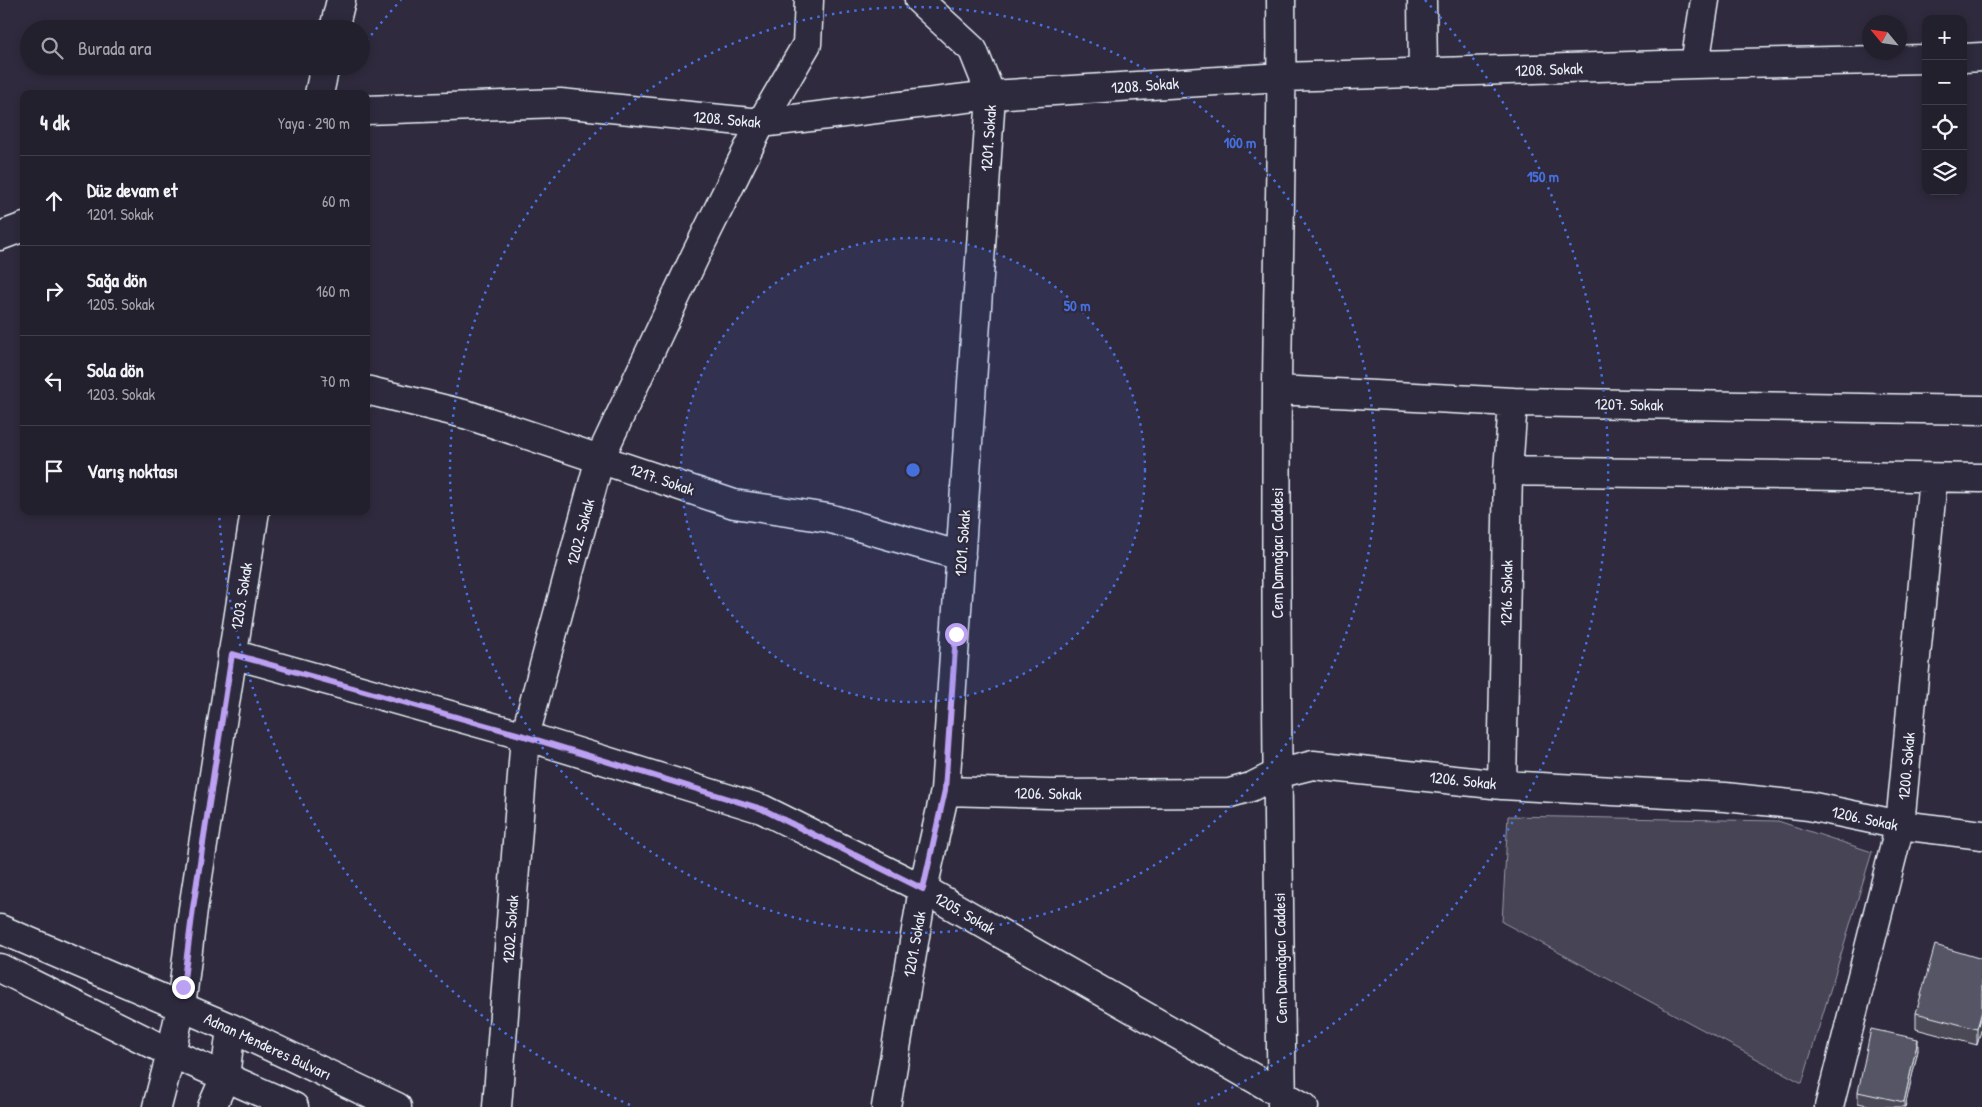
<!DOCTYPE html>
<html lang="tr">
<meta charset="utf-8">
<style>
:root{--surface:#23202e;--page:#2f2d3a;--text:#f1f3f6;--muted:#a3a3aa;--line:#403e4a}
body{margin:0;font-family:"Patrick Hand",sans-serif;background:var(--page);color:var(--text)}
.controls{position:absolute;right:15px;top:15px;display:grid;overflow:hidden;border-radius:10px;box-shadow:0 2px 8px #0003}
.controls button{width:45px;height:45px;display:grid;place-items:center;padding:0;border:0;border-bottom:1px solid var(--line);background:var(--surface);color:var(--text);font:25px sans-serif}
.compass{position:absolute;left:1862px;top:15px;width:45px;height:45px;border-radius:50%;background:var(--surface);box-shadow:0 2px 8px #0003;rotate:299deg}
.stop{position:absolute;width:15px;height:15px;margin:-11px;border:4px solid #bca0f2;border-radius:50%;background:#fff}
.stop.end{background:#bca0f2;border-color:#fff;box-shadow:0 1px 5px #0008}
.list{margin:0;padding:0;list-style:none}
h2{display:flex;justify-content:space-between;align-items:center;height:65px;margin:0;padding:0 20px;font-size:21px}
h2 small{font-size:16px;font-weight:400;color:var(--muted)}
.list li{display:grid;grid-template-columns:32px 1fr auto;gap:15px;align-items:center;box-sizing:border-box;height:90px;padding:0 20px;border-top:1px solid var(--line)}
.list b{display:block;font-size:19px;white-space:nowrap}
.list p{margin:0;font-size:16px;white-space:nowrap;color:var(--muted)}
.list em{font-size:16px;font-style:normal;color:var(--muted)}
.icon{flex:none;width:28px;height:28px;fill:none;stroke:currentColor;stroke-width:2;stroke-linecap:round;stroke-linejoin:round}
.map{position:relative;flex:none;width:1982px;height:1107px;overflow:hidden}
.search{position:absolute;background:var(--surface);box-shadow:0 2px 8px #0003;left:20px;top:20px;width:350px;height:55px;display:flex;align-items:center;gap:12px;box-sizing:border-box;padding:0 18px;border-radius:28px;color:var(--muted);font-size:19px}
.panel{position:absolute;background:var(--surface);box-shadow:0 2px 8px #0003;left:20px;top:90px;width:350px;height:425px;border-radius:10px}
.map>svg:first-child{display:block}
</style>
<div class="map">
<svg width="1982" height="1107" viewBox="0 0 1982 1107">
<rect width="100%" height="100%" fill="#2f2a3d"/>
<filter id="ink" filterUnits="userSpaceOnUse"><feTurbulence type="fractalNoise" baseFrequency=".02" numOctaves="2"/><feDisplacementMap in="SourceGraphic" scale="10" xChannelSelector="R" yChannelSelector="G"/><feConvolveMatrix kernelMatrix="1 2 1 2 8 2 1 2 1" color-interpolation-filters="sRGB"/></filter>
<g filter="url(#ink)">
<path fill="#464455" stroke="#979aa6" d="M1508 816 1778 821 1872 852 1802 1083 1502 922Z"/>
<g fill="none" stroke-linecap="round" stroke-linejoin="round">
<g stroke="#e8f1f8" stroke-width="31">
<path id="minor" d="M1281 0C1283 130 1278 260 1277 389 1275 629 1278 868 1282 1107
M1422 0 1423 73
M334 29 341 0
M1963 58 1982 57
M1695 64 1705 0
M319 94 325 66
M366 110 560 103 761 123 991 95 1282 77 1695 64 1926 59
M0 236 24 227
M366 390 468 415 734 504 828 518 961 556
M1277 390 1513 402 1982 410
M1508 471 1982 478
M232 654 525 736 762 809 923 889 1304 1107
M1502 785 1508 471 1513 402
M945 791 1049 794 1230 793 1251 787 1277 774 1313 765 1502 785 1725 797 1809 806 1900 825 1982 835
M181 1007 193 909 255 511
M497 1107 525 736 600 458 696 254 761 123 807 44 809 0
M886 1107 923 889 945 791 991 95 973 50 919 0
M1829 1107 1900 825 1933 478"/>
</g>
<g stroke="#e8f1f8" stroke-width="31">
<path id="major" d="M0 929 231 1028 397 1107
M0 968 171 1053 294 1107
M157 1107 171 1053 181 1007
M212 1107 225 1077 231 1028"/>
</g>
<use href="#minor" stroke="#2f2a3d" stroke-width="28"/>
<use href="#major" stroke="#2f2a3d" stroke-width="28"/>
</g>
<path fill="#4b4957" stroke="#e8f1f8" d="M1982 959V1027L1977 1045 1916 1029V1013Z
M1918 1050 1905 1107H1876L1858 1103V1092Z"/>
<path fill="#3d3c47" stroke="#e8f1f8" d="M1982 1011V1027L1977 1045V1029Z
M1918 1039V1050L1905 1107H1904V1102Z"/>
<path fill="#575565" stroke="#e8f1f8" d="M1935 945 1982 959V1011L1977 1029 1916 1013Z
M1871 1029 1918 1039 1904 1102 1858 1092Z"/>
</g>
<g fill="none" stroke-linecap="round" stroke-linejoin="round" filter="url(#ink)">
<path stroke="#bca0f2" stroke-width="6" d="M183 987 193 908 232 654 524 736 762 809 923 889 945 790 956 634"/>
</g>
<circle cx="913" cy="470" r="232" fill="#466fde" fill-opacity=".12"/>
<g fill="none" stroke="#466fde" stroke-width="2.5" stroke-dasharray="2.5 5">
<circle cx="913" cy="470" r="232"/>
<circle cx="913" cy="470" r="463"/>
<path d="M630 1105A695 695 0 0 1 219 512M362 47A695 695 0 0 1 401 0M1425 0A695 695 0 0 1 1196 1105"/>
</g>
<g text-anchor="middle" stroke-width="4.5" stroke-linejoin="round" paint-order="stroke">
<g font-size="16" fill="#e8f1f8" stroke="#2f2a3d">
<text transform="translate(1549 69) rotate(-2)" y="6">1208. Sokak</text>
<text transform="translate(1145 85) rotate(-4)" y="6">1208. Sokak</text>
<text transform="translate(727 119) rotate(5)" y="6">1208. Sokak</text>
<text transform="translate(988 138) rotate(-86)" y="6">1201. Sokak</text>
<text transform="translate(1629 404) rotate(1)" y="6">1207. Sokak</text>
<text transform="translate(662 479) rotate(19)" y="6">1217. Sokak</text>
<text transform="translate(580 532) rotate(-75)" y="6">1202. Sokak</text>
<text transform="translate(962 543) rotate(-86)" y="6">1201. Sokak</text>
<text transform="translate(1277 553) rotate(-90)" y="6">Cem Damağacı Caddesi</text>
<text transform="translate(1506 593) rotate(-89)" y="6">1216. Sokak</text>
<text transform="translate(241 596) rotate(-81)" y="6">1203. Sokak</text>
<text transform="translate(1906 766) rotate(-85)" y="6">1200. Sokak</text>
<text transform="translate(1463 780) rotate(6)" y="6">1206. Sokak</text>
<text transform="translate(1048 793) rotate(1)" y="6">1206. Sokak</text>
<text transform="translate(1865 818) rotate(12)" y="6">1206. Sokak</text>
<text transform="translate(965 913) rotate(30)" y="6">1205. Sokak</text>
<text transform="translate(510 929) rotate(-86)" y="6">1202. Sokak</text>
<text transform="translate(914 944) rotate(-80)" y="6">1201. Sokak</text>
<text transform="translate(1280 958) rotate(-91)" y="6">Cem Damağacı Caddesi</text>
<text transform="translate(268 1046) rotate(25)" y="6">Adnan Menderes Bulvarı</text>
</g>
</g>
<circle cx="913" cy="470" r="8" fill="#466fde" stroke="#2f2a3d" stroke-width="2.5"/>
<g font-size="15" text-anchor="middle" font-weight="bold" fill="#466fde" stroke="#2f2a3d" stroke-width="4.5" stroke-linejoin="round" paint-order="stroke">
<text x="1240" y="148">100 m</text>
<text x="1543" y="182">150 m</text>
<text x="1077" y="311">50 m</text>
</g>
</svg>
<div class="controls">
<button>+</button>
<button>−</button>
<button><svg class="icon" aria-label="locate" viewBox="0 0 24 24"><circle cx="12" cy="12" r="6"/><path d="M12 2v4M12 18v4M2 12h4M18 12h4"/></svg></button>
<button><svg class="icon" aria-label="layers" viewBox="0 0 24 24"><path d="M12 4l9 5-9 5-9-5zM3 14l9 5 9-5"/></svg></button>
</div>
<svg class="compass" viewBox="-18 -18 36 36"><path d="M0-13l5 13h-10z" fill="#e53935"/><path d="M0 13l5-13h-10z" fill="#a3a3aa"/></svg>
<div class="stop" style="left:956px;top:634px"></div>
<div class="stop end" style="left:183px;top:987px"></div>
<div class="search"><svg class="icon" aria-label="search" viewBox="0 0 24 24"><circle cx="10" cy="10" r="6"/><path d="M15 15l6 6"/></svg>Burada ara</div>
<section class="panel">
<h2>4 dk<small>Yaya · 290 m</small></h2>
<ul class="list">
<li><svg class="icon" aria-label="ahead" viewBox="0 0 24 24"><path d="M12 20V5M6 11l6-6 6 6"/></svg><div><b>Düz devam et</b><p>1201. Sokak</p></div><em>60 m</em></li>
<li><svg class="icon" aria-label="right" viewBox="0 0 24 24"><path d="M7 20v-9h11M14 6l5 5-5 5"/></svg><div><b>Sağa dön</b><p>1205. Sokak</p></div><em>160 m</em></li>
<li><svg class="icon" aria-label="left" viewBox="0 0 24 24"><path d="M17 20v-9H6M10 6l-5 5 5 5"/></svg><div><b>Sola dön</b><p>1203. Sokak</p></div><em>70 m</em></li>
<li><svg class="icon" aria-label="arrive" viewBox="0 0 24 24"><path d="M6 21V4h12l-3 4 3 4H6"/></svg><div><b>Varış noktası</b></div></li>
</ul>
</section>
</div>
